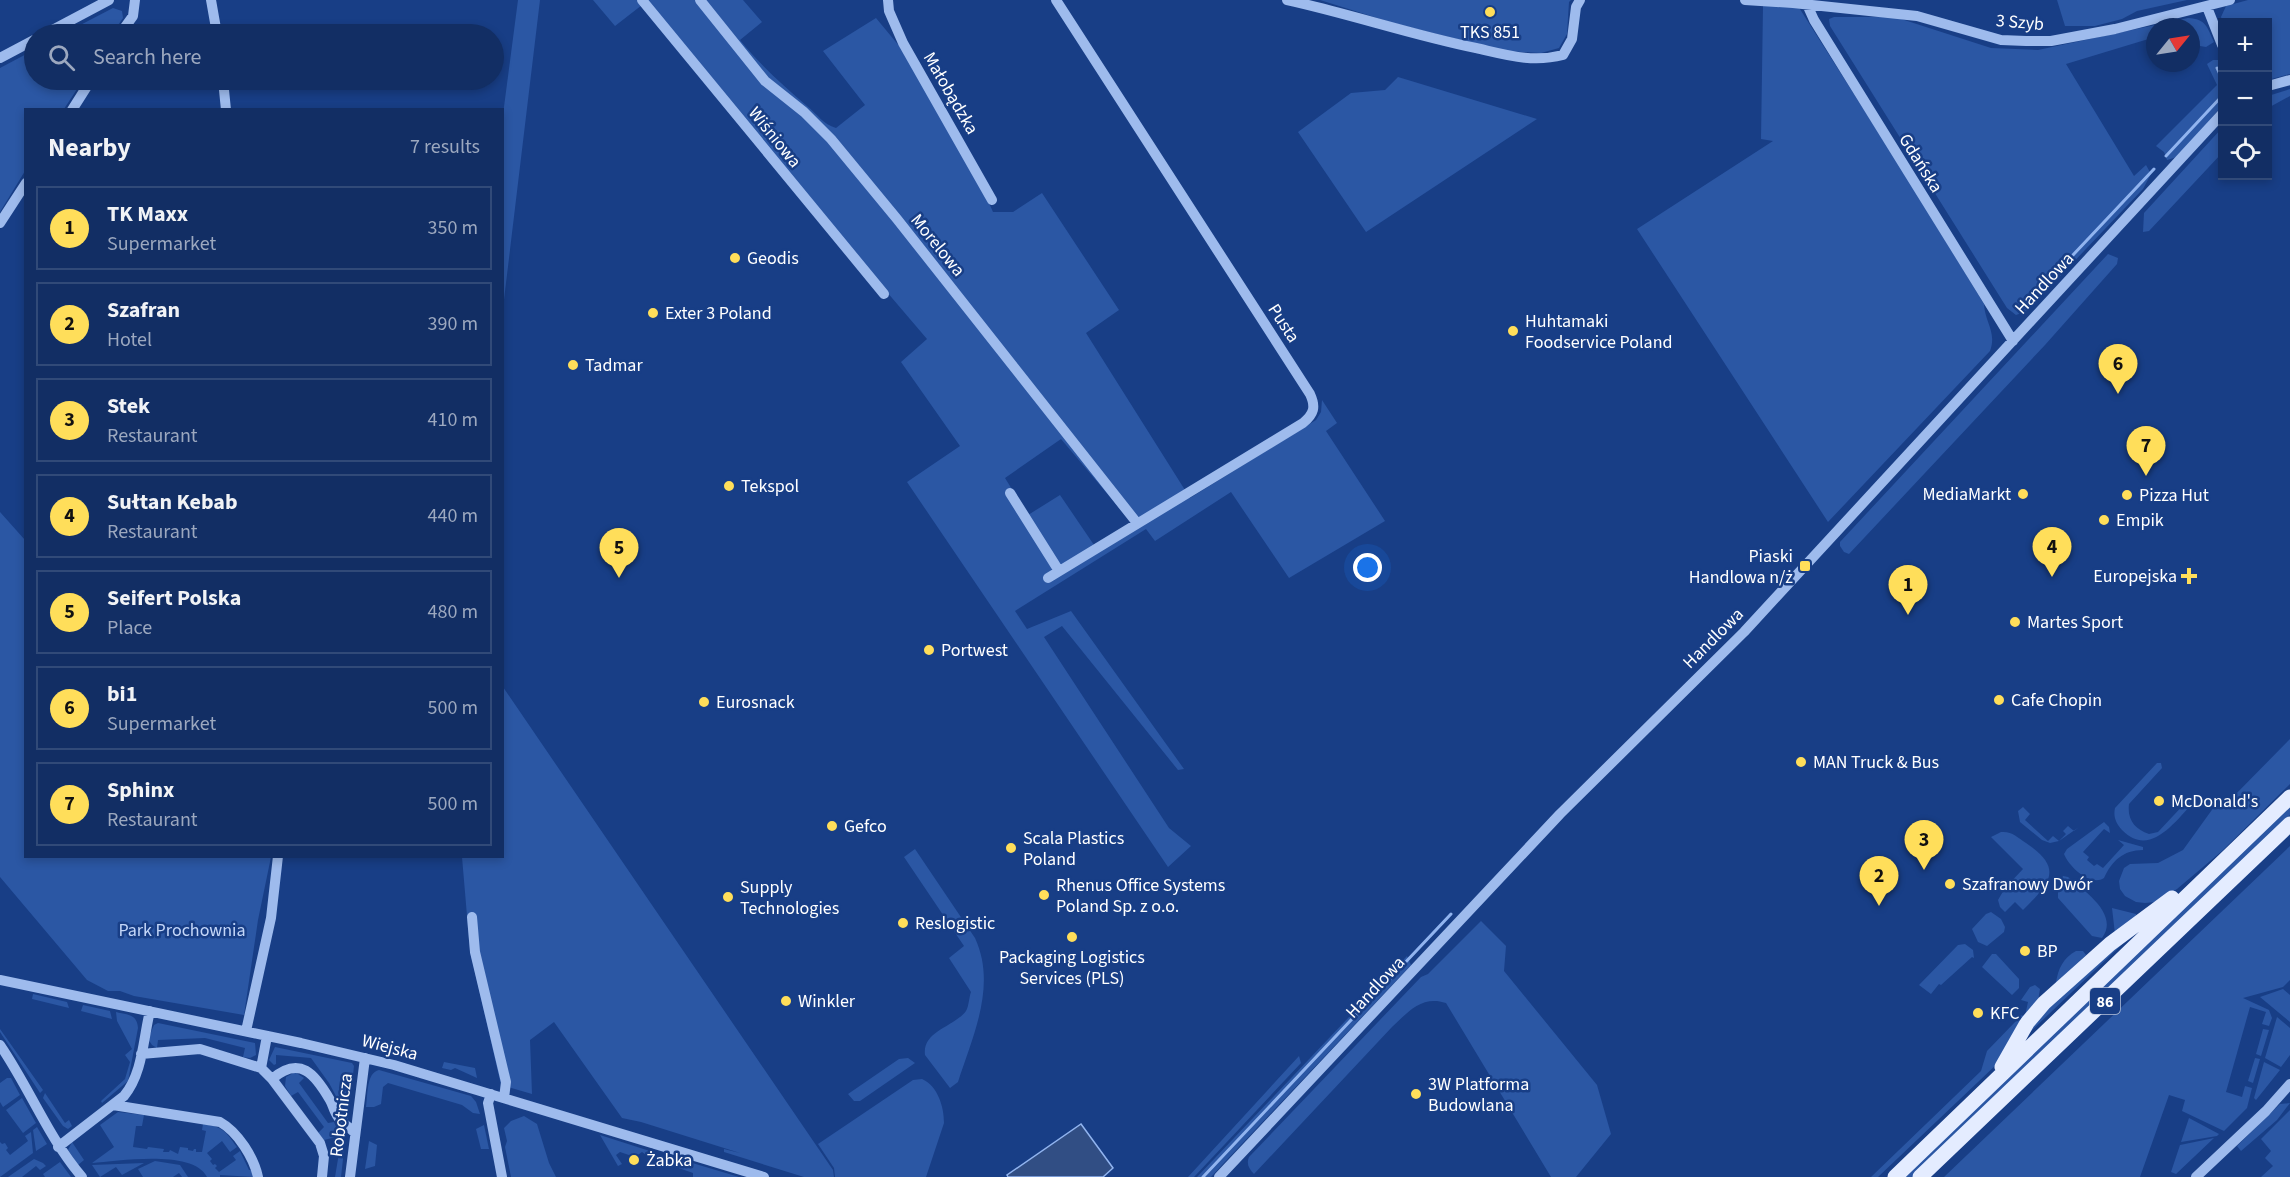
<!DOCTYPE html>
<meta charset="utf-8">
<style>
:root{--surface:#122e64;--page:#1f3a6d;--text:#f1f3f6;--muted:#9ca8bf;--line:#314a78;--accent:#ffde5a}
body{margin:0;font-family:"Source Sans 3",sans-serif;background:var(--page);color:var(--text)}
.controls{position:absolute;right:18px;top:18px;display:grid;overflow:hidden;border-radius:0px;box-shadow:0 3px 9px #0003}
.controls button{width:54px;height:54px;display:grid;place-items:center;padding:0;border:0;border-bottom:2px solid var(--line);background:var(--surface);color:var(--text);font:30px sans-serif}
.compass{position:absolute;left:2146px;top:18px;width:54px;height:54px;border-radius:50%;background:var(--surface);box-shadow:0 3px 9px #0003;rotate:60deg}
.you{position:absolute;left:1368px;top:568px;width:21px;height:21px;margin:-15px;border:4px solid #fff;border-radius:50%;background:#1a73e8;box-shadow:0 0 0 9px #1a73e833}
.badge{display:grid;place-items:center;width:39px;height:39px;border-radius:50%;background:var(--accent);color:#111;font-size:20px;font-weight:700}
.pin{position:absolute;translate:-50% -50px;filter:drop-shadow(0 2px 3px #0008)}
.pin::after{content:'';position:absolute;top:32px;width:21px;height:18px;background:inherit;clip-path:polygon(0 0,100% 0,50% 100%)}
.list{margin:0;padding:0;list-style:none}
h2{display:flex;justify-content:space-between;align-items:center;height:78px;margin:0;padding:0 24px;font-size:26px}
h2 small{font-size:20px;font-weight:400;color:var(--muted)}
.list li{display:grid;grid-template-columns:39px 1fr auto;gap:18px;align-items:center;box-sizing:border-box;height:84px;margin:0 12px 12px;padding:0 12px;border:2px solid var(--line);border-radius:0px}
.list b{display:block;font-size:22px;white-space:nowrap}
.list p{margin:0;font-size:20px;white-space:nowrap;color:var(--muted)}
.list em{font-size:20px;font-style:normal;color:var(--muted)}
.icon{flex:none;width:33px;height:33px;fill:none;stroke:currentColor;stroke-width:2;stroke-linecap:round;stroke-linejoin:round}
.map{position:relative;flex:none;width:2290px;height:1177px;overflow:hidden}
.search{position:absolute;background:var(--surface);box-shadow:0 3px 9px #0003;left:24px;top:24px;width:480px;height:66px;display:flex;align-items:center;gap:15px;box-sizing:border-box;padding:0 21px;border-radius:33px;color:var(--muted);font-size:22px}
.panel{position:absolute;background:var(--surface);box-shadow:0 3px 9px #0003;left:24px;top:108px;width:480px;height:750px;border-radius:0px}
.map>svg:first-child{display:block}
</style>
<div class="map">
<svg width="2290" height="1177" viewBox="0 0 2290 1177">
<rect width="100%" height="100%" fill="#183e86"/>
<path fill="#2b57a4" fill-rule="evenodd" d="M518 0H540L503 308 502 122Z
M593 0H743L762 22 740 40C760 65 783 85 807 106 818 115 823 124 836 128L865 105 823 51 876 18 900 47 982 187 993 212H1013L1042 193 1119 310 1086 333 1190 498 1316 420 1321 412 1322 400 1337 423 1326 431 1385 521 1289 578 1231 492 1155 541 1146 529 1015 611 1027 629 1071 611 1184 769 1178 770 1062 626 1044 637 1169 828 1191 846 1168 867 907 482 960 446 901 362 927 339 642 5 615 26ZM1061 439 1132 523 1094 545 1060 495 1028 515 1005 478Z
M1320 0H1571L1569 2 1567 34 1559 48 1541 53 1505 51 1393 23Z
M2057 0H2187L2137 11 2122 19 2095 26H2065Z
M2248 0H2290V74L2268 80V22H2223L2221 17 2226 6Z
M1763 6H1798L1901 168 1984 304C1985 323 1997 332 1990 351L1828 522 1637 229 1773 141 1761 139Z
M113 8 122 11 123 18 112 34H63Z
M1834 17H1895L1991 48 2038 50 2188 18C2206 19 2207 27 2214 42L2206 47 2200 46 2191 26 2155 27V37L2066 64 2134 176 2146 165 2151 174 2143 189 2027 311 2016 315 2007 308 1830 26 1829 19Z
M34 50V80H83L64 109 26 110 25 171 0 212V68Z
M2213 60H2220L2222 63V106L2177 157 2167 160 2164 152 2156 146 2217 85 2207 64Z
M1398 77 1537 119 1366 232 1298 132 1351 93 1385 90Z
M2290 89V96L2268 108V96Z
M2222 128V153L2149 231 2143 232 2144 213Z
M2108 254 2118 258 2117 264 2045 345 1849 554 1844 552 1840 546V542Z
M0 512 25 540 26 856 271 857 258 920 244 1015 134 996 120 991H108L87 980 0 877Z
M503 687 833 1170 834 1177H804L724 1152V1149L740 1153 641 1122 622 1118 554 1022 530 1040 532 1094 501 1085 470 951 462 857 502 856Z
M2290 739V784L2222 851 2177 889 2155 902 2145 903 2136 902 2125 896 2120 889 2119 881 2124 868 2130 864 2158 863 2183 850 2214 807 2230 800Z
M2157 763H2161L2162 768 2129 804C2127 820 2135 829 2149 834L2158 832 2188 800 2192 804C2174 823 2149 858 2122 830 2116 823 2113 817 2115 808Z
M2023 807 2030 814 2025 820 2048 841 2053 836 2059 841 2066 834 2063 831 2068 826 2074 831 2079 827 2059 841 2050 843 2042 840 2020 822 2018 811Z
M2290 807V815L1912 1177H1904Z
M2104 822 2109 827 2110 833 2104 829 2083 852 2089 857 2087 860 2094 866 2097 864 2103 868 2124 845 2118 840 2143 847V850C2123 850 2112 861 2104 878 2091 887 2069 867 2064 854L2067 849Z
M2001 832C2012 831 2017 837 2026 843 2065 869 2049 884 2023 910L2015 902 2005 912 2000 907 1998 900 2005 888 2023 869 1991 837Z
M2290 846V980L2283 987 2243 998 2269 1010 2272 1018 2269 1026 2262 1024 2266 1012 2250 1007 2226 1092 2242 1097 2245 1086 2252 1088 2247 1108 2224 1131 2182 1111 2185 1100 2169 1095 2140 1177H1944Z
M915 849 975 938C997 986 973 1035 958 1082L950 1088 925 1055C922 1031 954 1027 966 1011 969 1006 969 997 971 992L949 958 964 946 904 857Z
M2063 876 2068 877C2083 890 2120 914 2102 938L2092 936 2058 898V888Z
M2112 908 2136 914V919L2115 934Z
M1991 912 2001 919 2005 927 2004 932 1987 946 1978 942 1972 929 1986 914Z
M1481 921 1506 946 1504 971 1597 1085 1611 1134 1576 1177H1551L1446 1003C1422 995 1408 1012 1392 1027L1254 1174C1249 1169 1246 1164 1249 1157L1421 977 1428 974Z
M2135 932 2028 1034 2032 1022Z
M1965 944 1973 950 1974 958 1972 957 1941 985 1939 984 1931 994 1919 985 1958 945Z
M2076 951H2083L2086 955 2056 983C2058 969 2063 958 2076 951Z
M1992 954H1996L2019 979V988L2012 995 1982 967Z
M1407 956 1411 965 1222 1165 1211 1177H1197Z
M2035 985 2040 989 2038 1001 1998 1063 1878 1177H1871L1981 1071 1987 1051 2016 1021 2018 1015 2025 1016 2028 1002 2021 1000 2030 987Z
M2283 989 2290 995V1022L2260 997Z
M33 994 67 1002 69 1008 32 999Z
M83 1005 110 1011 112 1019 81 1011Z
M116 1012C128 1015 137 1014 138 1028L128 1081 102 1103 101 1101 125 1079 130 1062 125 1055 132 1049 117 1021Z
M2277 1017 2290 1028V1055L2281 1067 2265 1058Z
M158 1023 255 1043 256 1055 250 1058 243 1057 245 1048 205 1038 158 1040 157 1048 152 1045 148 1039 154 1025Z
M0 1029 43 1090 40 1093 0 1032Z
M2263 1029 2269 1030 2261 1056 2256 1054Z
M275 1047 352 1063 354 1066 348 1119H345L341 1114 344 1111 329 1083 311 1058 276 1055V1064L274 1065 269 1060Z
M1299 1056 1301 1063 1194 1177H1188Z
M908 1058 915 1063 860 1101H854L848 1094 899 1059Z
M2255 1058 2260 1059 2253 1083 2248 1081Z
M444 1062 475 1068 477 1078 455 1068 451 1070 442 1068Z
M2264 1062 2280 1070 2256 1100 2254 1098Z
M379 1070 471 1096 476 1102 480 1114 473 1113 462 1105 388 1083 383 1087 381 1104 374 1107H366C368 1095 366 1073 379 1070Z
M295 1072 304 1078 299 1083 328 1123 334 1122 345 1141 341 1177H335L340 1147 336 1137 324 1140 318 1133 324 1127 298 1092 291 1096 285 1086 286 1077Z
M7 1078H11L20 1095 3 1107 0 1102V1083Z
M922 1079C938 1086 944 1107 944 1123L926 1177H835L834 1168 818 1144 913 1080Z
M45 1093 65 1123 69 1120 72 1126 68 1129 63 1126 43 1098Z
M22 1098 36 1123 23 1133 6 1110Z
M2290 1103 2277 1120 2241 1151 2237 1146 2280 1104Z
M2290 1110V1177H2261L2273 1166 2265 1158 2271 1151 2261 1139Z
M118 1112 144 1115 142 1126H136L133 1147 147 1149 148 1147 164 1149 163 1152H169L170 1150 178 1154 180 1147 188 1148V1150L193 1151 194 1149H196V1152H202L206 1131 202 1130 203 1124C224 1127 225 1131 237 1147L230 1152 222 1141 207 1153 212 1159 210 1161 213 1165 215 1164 217 1166 215 1168 219 1172 236 1160 233 1156 240 1151 249 1170H252L254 1177 220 1175V1177H207C193 1149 119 1161 92 1163L114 1147 100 1125Z
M524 1116 537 1124 549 1163 556 1177H511L505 1147 507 1141 504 1128 511 1121Z
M2189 1118 2219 1134 2217 1136 2181 1142Z
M484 1125 489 1149H481L476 1129Z
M37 1127 47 1144 36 1151 33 1130Z
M31 1132 33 1153 0 1177V1142L2 1144 5 1143 8 1148 6 1150 10 1155 28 1141 25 1136Z
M600 1135 656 1153 655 1156 649 1157 642 1152 635 1157 620 1152 616 1155 622 1164 618 1166Z
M2214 1138 2176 1174 2171 1172 2180 1145Z
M369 1141 377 1145 375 1166 365 1169Z
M72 1142 84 1160 78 1165 68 1150Z
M669 1156 739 1177H693V1173L670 1165 667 1158Z
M34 1159 43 1163 46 1166 40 1170 36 1166 22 1177H8Z
M155 1161 180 1165 188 1177H182L179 1173 173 1177H143L138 1169Z
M60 1162 71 1177H45L43 1174Z
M144 1163 122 1175 116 1167 100 1177 92 1165Z"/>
<path fill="#314e84" stroke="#91b4ef" stroke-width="1.5" d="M1081 1124 1113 1168 1103 1177H1008L1007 1175Z"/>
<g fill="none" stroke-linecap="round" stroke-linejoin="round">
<path stroke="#91b4ef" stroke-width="3" d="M2217 68 2222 79
M2166 156 2222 96
M2024 307 2154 169
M1203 1177 1451 914"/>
<path stroke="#9ebbed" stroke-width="10" d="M211 0 217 34
M642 0 884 294
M700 0 765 81 804 112 831 139 897 219 1137 523
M888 0 889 11 903 43 992 200
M1287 0C1351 14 1412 35 1476 48 1507 55 1532 63 1563 55L1572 39 1576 7 1580 0
M1745 0 1793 3 1917 16 2001 40 2026 41H2051L2115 29 2230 0
M1805 0 1814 20 2013 341
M2207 7 2222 45
M45 34 109 0
M120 34 133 16 135 0
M0 58 34 40
M223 80 226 110
M2268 86 2290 80
M72 110 91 80
M0 223 26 183
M1010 493 1059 571
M1048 578 1303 423C1314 414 1316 407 1310 394L1056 0
M472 917 475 952 506 1082 504 1098
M0 980 301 1043 394 1065 764 1177
M246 1031 271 918 278 856
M0 1045C30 1089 48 1137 82 1177
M141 1054 200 1049 261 1068 272 1079 320 1143 324 1156 322 1177
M261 1068 267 1036
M272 1079C300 1055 315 1074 330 1100 333 1105 334 1112 338 1117 342 1123 350 1128 355 1133
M491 1094 488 1103 502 1177
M113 1105 220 1122C238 1132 254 1158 258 1177
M58 1147 124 1096C143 1073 143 1039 150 1011
M350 1177 365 1058
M1219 1177 1560 814 1744 632 2222 114
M2196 1177 2266 1111 2290 1084"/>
<path stroke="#e4ecff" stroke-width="15" d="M2002 1067 2027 1023 2044 1003 2110 944 2172 898
M1895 1177 2290 797
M1920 1177 2290 824"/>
</g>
<g fill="#ffde5a" stroke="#183e86" stroke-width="2">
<circle cx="1490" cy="12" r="6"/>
<circle cx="735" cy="258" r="6"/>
<circle cx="653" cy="313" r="6"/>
<circle cx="1513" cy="331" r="6"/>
<circle cx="573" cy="365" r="6"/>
<circle cx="729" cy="486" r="6"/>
<circle cx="2023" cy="494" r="6"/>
<circle cx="2127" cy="495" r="6"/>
<circle cx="2104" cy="520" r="6"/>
<rect x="1799" y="560" width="12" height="12" rx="3"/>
<path d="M2186 567h6v6h6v6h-6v6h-6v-6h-6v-6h6z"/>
<circle cx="2015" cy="622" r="6"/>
<circle cx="929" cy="650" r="6"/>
<circle cx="1999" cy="700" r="6"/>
<circle cx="704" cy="702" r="6"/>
<circle cx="1801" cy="762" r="6"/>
<circle cx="2159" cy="801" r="6"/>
<circle cx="832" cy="826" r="6"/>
<circle cx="1011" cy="848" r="6"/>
<circle cx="1950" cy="884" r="6"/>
<circle cx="1044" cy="895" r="6"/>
<circle cx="728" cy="897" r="6"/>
<circle cx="903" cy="923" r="6"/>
<circle cx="1072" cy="937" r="6"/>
<circle cx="2025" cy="951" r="6"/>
<circle cx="786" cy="1001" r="6"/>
<circle cx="1978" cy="1013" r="6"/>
<circle cx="1416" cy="1094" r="6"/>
<circle cx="634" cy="1160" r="6"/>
</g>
<g text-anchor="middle" stroke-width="5" stroke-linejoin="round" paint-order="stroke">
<rect fill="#183e86" stroke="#bac5db" stroke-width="1.5" x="2090" y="988" width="30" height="26" rx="4.5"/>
<g font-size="16" font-weight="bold" fill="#fff">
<text x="2105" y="1007">86</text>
</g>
<g font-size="18" fill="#fff" stroke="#183e86">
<text transform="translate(2020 22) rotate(5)" y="6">3 Szyb</text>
<text transform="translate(951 93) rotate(60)" y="6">Małobądzka</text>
<text transform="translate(775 137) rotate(51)" y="6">Wiśniowa</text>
<text transform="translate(1921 163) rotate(58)" y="6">Gdańska</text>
<text transform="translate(938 245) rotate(51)" y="6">Morelowa</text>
<text transform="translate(2044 283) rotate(-47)" y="6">Handlowa</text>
<text transform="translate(1284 323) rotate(57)" y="6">Pusta</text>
<text transform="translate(1713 638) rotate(-45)" y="6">Handlowa</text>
<text transform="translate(1375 987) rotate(-47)" y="6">Handlowa</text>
<text transform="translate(390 1047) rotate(15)" y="6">Wiejska</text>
<text transform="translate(341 1115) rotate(-83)" y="6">Robotnicza</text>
</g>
<g font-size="18" fill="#fff" stroke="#183e86" text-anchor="start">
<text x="1490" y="38" text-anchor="middle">TKS 851</text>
<text x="747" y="264">Geodis</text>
<text x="665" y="319">Exter 3 Poland</text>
<text x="1525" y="327">Huhtamaki<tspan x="1525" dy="21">Foodservice Poland</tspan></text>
<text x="585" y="371">Tadmar</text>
<text x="741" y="492">Tekspol</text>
<text x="2011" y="500" text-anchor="end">MediaMarkt</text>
<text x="2139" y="501">Pizza Hut</text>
<text x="2116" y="526">Empik</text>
<text x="1793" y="562" text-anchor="end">Piaski<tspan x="1793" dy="21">Handlowa n/ż</tspan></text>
<text x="2177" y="582" text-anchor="end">Europejska</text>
<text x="2027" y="628">Martes Sport</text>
<text x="941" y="656">Portwest</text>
<text x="2011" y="706">Cafe Chopin</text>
<text x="716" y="708">Eurosnack</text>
<text x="1813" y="768">MAN Truck &amp; Bus</text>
<text x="2171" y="807">McDonald's</text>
<text x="844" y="832">Gefco</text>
<text x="1023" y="844">Scala Plastics<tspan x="1023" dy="21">Poland</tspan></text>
<text x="1962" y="890">Szafranowy Dwór</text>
<text x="1056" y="891">Rhenus Office Systems<tspan x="1056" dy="21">Poland Sp. z o.o.</tspan></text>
<text x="740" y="893">Supply<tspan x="740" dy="21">Technologies</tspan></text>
<text x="915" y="929">Reslogistic</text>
<text x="2037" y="957">BP</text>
<text x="1072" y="963" text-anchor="middle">Packaging Logistics<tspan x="1072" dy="21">Services (PLS)</tspan></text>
<text x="798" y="1007">Winkler</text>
<text x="1990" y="1019">KFC</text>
<text x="1428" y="1090">3W Platforma<tspan x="1428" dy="21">Budowlana</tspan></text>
<text x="646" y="1166">Żabka</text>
</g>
<g font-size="18" fill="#c4d7f9" stroke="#183e86">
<text x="182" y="936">Park Prochownia</text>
</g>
</g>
</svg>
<div class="controls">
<button>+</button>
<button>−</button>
<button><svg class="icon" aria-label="locate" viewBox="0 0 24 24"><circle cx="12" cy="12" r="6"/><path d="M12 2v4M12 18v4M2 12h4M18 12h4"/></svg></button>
</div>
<svg class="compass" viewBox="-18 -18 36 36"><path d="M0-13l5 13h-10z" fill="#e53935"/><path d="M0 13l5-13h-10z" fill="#9ca8bf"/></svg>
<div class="you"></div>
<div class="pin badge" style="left:1908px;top:615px">1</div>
<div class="pin badge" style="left:1879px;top:906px">2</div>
<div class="pin badge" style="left:1924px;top:870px">3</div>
<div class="pin badge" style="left:2052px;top:577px">4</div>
<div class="pin badge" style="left:619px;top:578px">5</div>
<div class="pin badge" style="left:2118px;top:394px">6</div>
<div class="pin badge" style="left:2146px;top:476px">7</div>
<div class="search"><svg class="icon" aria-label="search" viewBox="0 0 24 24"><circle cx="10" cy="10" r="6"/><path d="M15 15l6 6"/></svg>Search here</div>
<section class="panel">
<h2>Nearby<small>7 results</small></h2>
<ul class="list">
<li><span class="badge">1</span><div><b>TK Maxx</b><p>Supermarket</p></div><em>350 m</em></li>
<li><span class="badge">2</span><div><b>Szafran</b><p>Hotel</p></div><em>390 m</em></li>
<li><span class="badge">3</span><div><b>Stek</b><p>Restaurant</p></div><em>410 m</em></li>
<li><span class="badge">4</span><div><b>Sułtan Kebab</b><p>Restaurant</p></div><em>440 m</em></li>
<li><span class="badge">5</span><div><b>Seifert Polska</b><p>Place</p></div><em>480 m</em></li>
<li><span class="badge">6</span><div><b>bi1</b><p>Supermarket</p></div><em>500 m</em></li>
<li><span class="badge">7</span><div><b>Sphinx</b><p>Restaurant</p></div><em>500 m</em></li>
</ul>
</section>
</div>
